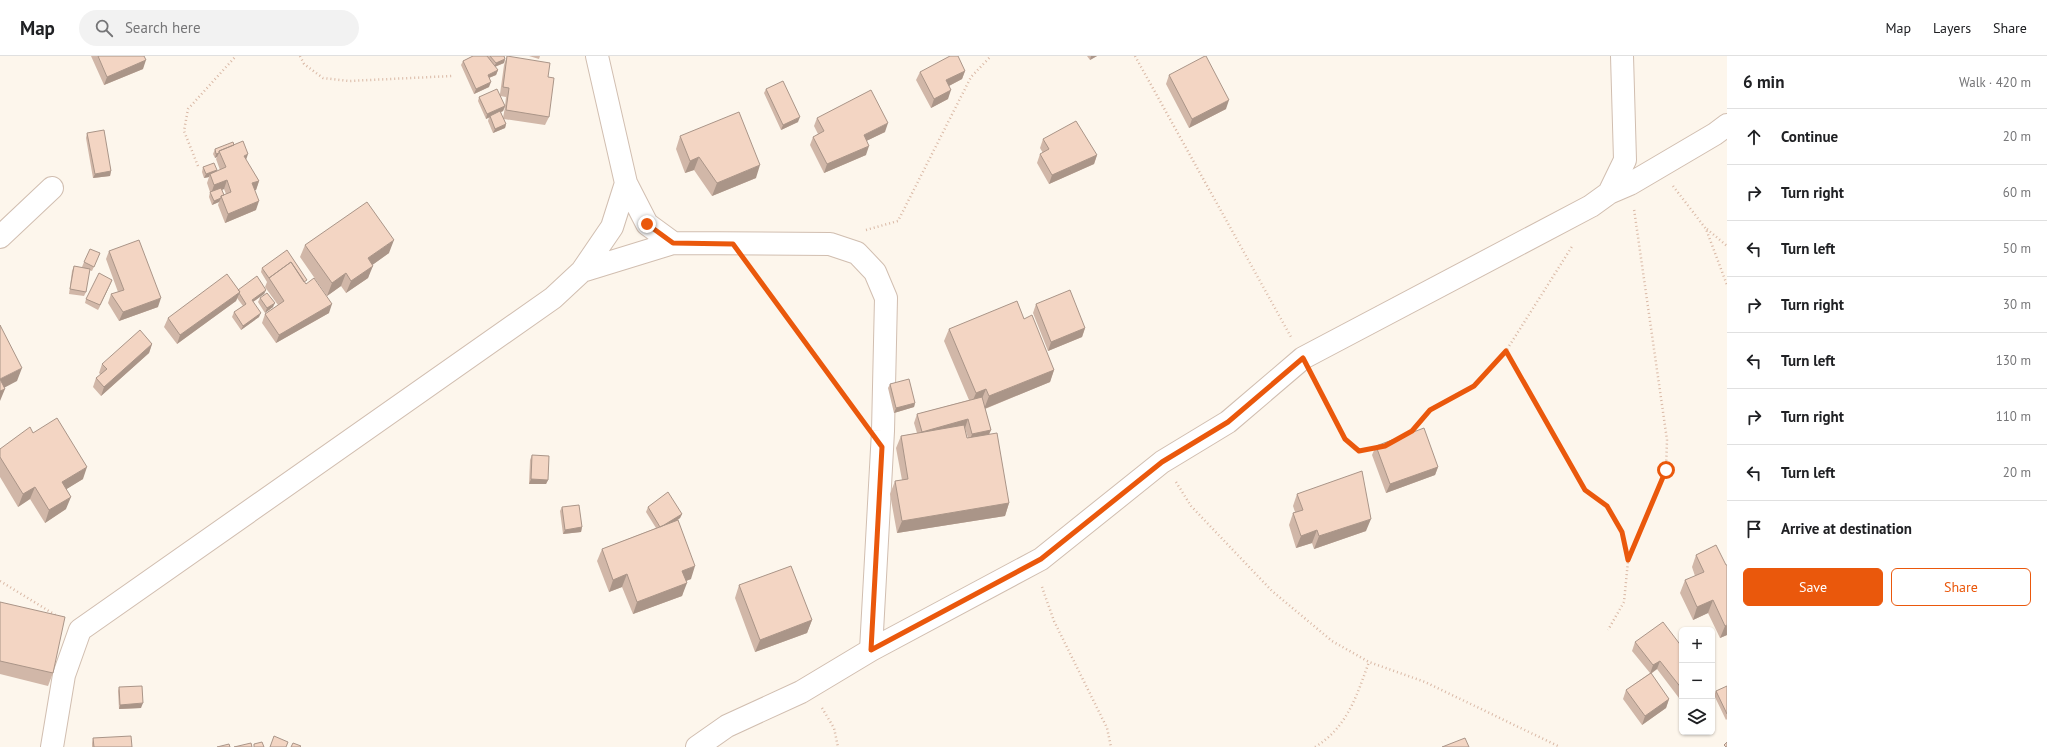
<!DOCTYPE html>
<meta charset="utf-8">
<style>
:root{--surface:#fff;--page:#f2f2f2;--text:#202124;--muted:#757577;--line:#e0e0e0;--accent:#ea580c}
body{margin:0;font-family:"PT Sans",sans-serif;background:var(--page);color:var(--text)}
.controls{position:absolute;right:12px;bottom:12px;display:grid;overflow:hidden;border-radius:6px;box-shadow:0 1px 3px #0004}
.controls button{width:36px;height:36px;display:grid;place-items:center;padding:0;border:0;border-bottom:1px solid var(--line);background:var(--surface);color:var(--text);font:20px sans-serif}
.stop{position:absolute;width:12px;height:12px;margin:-9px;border:3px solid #ea580c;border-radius:50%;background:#fff}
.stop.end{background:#ea580c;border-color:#fff;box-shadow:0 1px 4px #0008}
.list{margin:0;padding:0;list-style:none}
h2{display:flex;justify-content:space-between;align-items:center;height:52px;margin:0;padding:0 16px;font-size:17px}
h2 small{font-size:13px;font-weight:400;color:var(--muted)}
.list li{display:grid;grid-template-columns:26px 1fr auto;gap:12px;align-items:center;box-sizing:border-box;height:56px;padding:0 16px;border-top:1px solid var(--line)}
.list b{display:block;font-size:15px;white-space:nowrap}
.list em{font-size:13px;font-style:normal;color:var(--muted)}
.actions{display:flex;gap:8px;padding:12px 16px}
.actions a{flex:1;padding:9px 0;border:1px solid var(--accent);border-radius:6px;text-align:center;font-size:14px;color:var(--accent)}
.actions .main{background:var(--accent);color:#fff}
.icon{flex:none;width:22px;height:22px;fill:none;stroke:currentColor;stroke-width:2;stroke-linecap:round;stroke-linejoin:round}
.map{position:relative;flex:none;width:1727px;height:691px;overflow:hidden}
header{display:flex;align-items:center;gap:24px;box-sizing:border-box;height:56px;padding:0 20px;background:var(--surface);border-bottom:1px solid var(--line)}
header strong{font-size:19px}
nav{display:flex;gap:22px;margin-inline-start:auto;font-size:14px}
.search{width:280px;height:36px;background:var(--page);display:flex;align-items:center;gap:10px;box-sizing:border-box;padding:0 14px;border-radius:22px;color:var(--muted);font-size:15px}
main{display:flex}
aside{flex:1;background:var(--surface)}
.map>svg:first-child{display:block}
</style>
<header>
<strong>Map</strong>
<div class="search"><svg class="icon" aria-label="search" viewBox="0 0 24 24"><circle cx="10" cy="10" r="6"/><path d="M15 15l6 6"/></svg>Search here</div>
<nav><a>Map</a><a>Layers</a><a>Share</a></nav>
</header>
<main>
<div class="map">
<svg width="1727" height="691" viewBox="0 0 1727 691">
<rect width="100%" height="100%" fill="#fdf6ec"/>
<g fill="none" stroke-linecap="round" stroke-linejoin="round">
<g stroke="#d1beb0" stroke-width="24">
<path id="minor" d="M597 0 626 127 647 168 673 187 830 188 857 197 875 216 886 242 883 375 871 594
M1609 137 1630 128 1715 78 1727 69
M0 181 52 132
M582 215 673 187
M52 691 64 619 80 574 553 242 582 215 612 171 626 127
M697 691 727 670 801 636 871 594 1041 503 1162 406 1228 366 1303 302 1591 150 1609 137 1625 104 1622 0"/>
</g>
<path stroke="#d9b8a5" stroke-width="2.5" stroke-dasharray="1 3" stroke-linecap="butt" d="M300 0 304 8 323 22 349 25 452 20
M1135 0 1291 281
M198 110 184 75 188 53 236 0
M1673 130 1706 173 1727 229
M1707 173 1727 190
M866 174 898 165 971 21 991 0
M751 213 858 359
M1506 295 1585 434 1607 450 1622 476 1628 505 1624 546 1608 574
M1314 324 1345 383 1359 395 1377 391
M1401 381 1412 375 1430 354 1475 330 1506 295 1573 189
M1176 426 1191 450 1272 535 1332 585 1369 606 1425 626 1560 691
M1628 505 1666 414 1667 384 1634 153
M0 525 57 560
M1042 531 1054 565 1107 672 1111 691
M822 652 834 672 838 691
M1315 691C1347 672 1357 639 1369 606"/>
<use href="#minor" stroke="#fff" stroke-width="22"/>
</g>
<path fill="#d1b7a8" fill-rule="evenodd" d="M91 0H144L143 13 104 29Z
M473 0H504L505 3 504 7 495 11 498 14 496 19 489 22V31L474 38 461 9 463 5Z
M507 0 548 21 549 61 545 69 504 63 506 68 505 72 493 77 488 65 489 61 486 63 478 45 479 41 500 38 504 9ZM500 40 506 41 505 50ZM505 51 503 62 501 56 503 55Z
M529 0H540L539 3Z
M1087 0H1097L1090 4Z
M965 15 962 23 949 30 948 43 931 52 916 24 920 16Z
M1169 19 1226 53 1189 72 1166 28Z
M766 33 798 66 781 74 764 37Z
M817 62 885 76 866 85V99L824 117 810 89 813 81 818 78 814 70Z
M87 77 111 115 110 120 93 122 86 82Z
M680 80 756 122 712 140 694 114 685 117 676 93Z
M1043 83 1097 99 1094 108 1049 128 1037 107 1040 98 1043 97 1040 92Z
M234 89 246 104 259 125 256 134H254L256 154 225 167 218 149 219 146 212 149 209 141 210 136 207 127 209 121 204 122 202 116 203 111 217 115 220 114 216 103 217 101 215 102 213 98 215 93ZM224 133 226 138 224 139 222 134Z
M305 189 389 197 372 209 368 222 346 237 341 230 327 240 300 201Z
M109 195 158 251 119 265 108 247 111 238 118 236 106 203Z
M100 197 92 215 89 214 86 236 84 240 69 238 72 215 74 210 84 212 82 211 84 206Z
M262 212 306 228 329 257 276 287 262 267 265 258 278 249 265 231 267 226 261 216Z
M112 224 98 254 85 247 86 243Z
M238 234H266L264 238 253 246 259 261 241 274 232 261 234 256 243 250 237 242 236 245 177 288 164 271 168 262Z
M260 242 273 251 265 257 258 246Z
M1036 248 1085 272 1082 281 1048 295 1033 257Z
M1024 263 1054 314 1050 326 985 353 991 374 989 379 1009 447 1005 460 897 477 890 438 895 425 902 424 896 392 901 380 917 377 914 367 917 358 969 344 944 285 949 273ZM965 372 968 382H967Z
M152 288 149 297 101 340 93 331 96 322 101 319 99 317 102 308Z
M890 328 915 347 914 351 894 357 888 332Z
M33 377 83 423 66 433V453L45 467 30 443 18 451 0 421V393Z
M1376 390 1438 411 1435 419 1386 437 1372 399Z
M532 399 548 424 546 428H529L530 404Z
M1297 438 1366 475 1314 493 1312 487 1296 492 1289 469 1293 457 1295 456 1293 450Z
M562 451 582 471 581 476 563 478 560 455Z
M648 451 682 458 680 462 678 464 691 523 686 525 682 540 633 558 622 531 609 536 597 505 602 493 656 472 646 456Z
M1716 489 1727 579 1720 582 1708 557 1693 564 1680 537 1685 524 1695 520 1692 511 1696 499Z
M739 529 812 564 807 577 755 596 735 542Z
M0 546 53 617 48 630 0 618Z
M1635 586 1682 591V646L1657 613 1651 618 1669 643 1666 652 1642 669 1623 643 1626 634 1650 617 1632 595Z
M1727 630V663L1726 664 1714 639 1716 635Z
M119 631 141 652 119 653 118 635Z
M93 682 132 691H92V687Z"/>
<path fill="#aa9588" d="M1091 0H1097L1090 4Z
M505 3 504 7 494 11 496 7Z
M146 4 143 13 104 29 107 21Z
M498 14 496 19 486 23 488 19Z
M965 15 962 23 943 33 946 24Z
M491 26 489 31 474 38 476 33Z
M951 34 948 43 931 52 934 43Z
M1229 44 1226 53 1189 72 1192 63Z
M505 50 503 55 486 63 487 58Z
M800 61 798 66 781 74 783 69Z
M888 67 885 76 860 88 864 79Z
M506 68 505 72 493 77 495 73Z
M869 90 866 99 824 117 827 108Z
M219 97 217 101 215 102 216 98Z
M248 98 245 107 244 100Z
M1097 99 1094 108 1049 128 1052 119Z
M699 101 694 114 685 117 690 105Z
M760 109 756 122 712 140 717 127Z
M217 114 216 118H210L209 121 204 122 206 118Z
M111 115 110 120 93 122 95 118Z
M227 124 224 133 211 138 214 129Z
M259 125 256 134 248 136 252 127Z
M221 142 219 146 212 149 214 145Z
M259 145 256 154 225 167 228 158Z
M394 184 389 197 364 215 368 202Z
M373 210 368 222 346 237 351 225Z
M346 217 341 230 327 240 332 227Z
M112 224 110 229 98 254 100 249Z
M266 234 264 238 250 248 252 244Z
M240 236 236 245 177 288 180 279Z
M161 242 158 251 119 265 123 256Z
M275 247 273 251 265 257 267 252Z
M332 248 329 257 276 287 279 279Z
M261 257 259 261 241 274 243 270Z
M1085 272 1082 281 1048 295 1051 286Z
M152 288 149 297 101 340 104 331Z
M22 312 17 325 0 334V323Z
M1054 314 1050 326 984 353 989 340Z
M5 333 0 345V346V335Z
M986 333 981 345 971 349 976 337Z
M915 347 914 351 894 357 896 352Z
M968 363 965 372 922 376Z
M991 374 987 382 969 387 972 378Z
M87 411 83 423 57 439 62 426Z
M1438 411 1435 419 1386 437 1390 428Z
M531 423 548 424 546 428H529Z
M35 431 30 443 18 451 23 438Z
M71 441 66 453 45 467 49 454Z
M1009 447 1005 460 897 477 902 465Z
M682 458 680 462 659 476 660 471Z
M1371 463 1366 475 1314 493 1319 480Z
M582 471 581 476 563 478 565 474Z
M1317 474 1312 487 1296 492 1301 480Z
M695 510 691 523 678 528 682 515Z
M627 518 622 531 609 536 613 524Z
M687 527 682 540 633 558 637 546Z
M1713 544 1708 557 1693 564 1697 551Z
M812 564 807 577 755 596 760 584Z
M1727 569V579L1720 582 1725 570Z
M1660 605 1657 613 1650 618 1653 609Z
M1669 643 1666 652 1642 669 1645 660Z
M143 647 141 652 119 653 120 649Z"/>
<path fill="#f3d5c3" stroke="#aa9588" d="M98 0H144L146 4 107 21Z
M473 0H487L498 14 488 19 491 26 476 33 463 5Z
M490 0H504L505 3 496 7Z
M507 0 550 7 548 21 554 22 549 61 506 54 509 32 503 31Z
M950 0H958L965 15 946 24 951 34 934 43 920 16Z
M1205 0H1206L1229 44 1192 63 1169 19Z
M783 25 800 61 783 69 766 33Z
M497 33 505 50 487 58 479 41Z
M871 34 888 67 864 79 869 90 827 108 813 81 824 75 817 62Z
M500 55 506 68 495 73 490 60Z
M739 56 760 109 717 127 699 101 690 105 680 80Z
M1076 65 1097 99 1052 119 1040 98 1049 93 1043 83Z
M104 74 111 115 95 118 87 77Z
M243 85 248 98 244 100 259 125 252 127 259 145 228 158 221 140 231 136 227 124 214 129 210 118 226 111 219 95Z
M233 86 234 89 219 95V97L216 98 215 93Z
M214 107 217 114 206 118 203 111Z
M221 132 224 139 221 140V142L214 145 210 136Z
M367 146 394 184 368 202 373 210 351 225 346 217 332 227 305 189Z
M139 184 161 242 123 256 111 238 124 234 109 195Z
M90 193 100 197 94 211 84 206Z
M287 194 307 224 304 226 291 206 269 222 262 212Z
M291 206 306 228 314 222 332 248 279 279 265 258 284 245 269 222Z
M74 210 90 213 86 236 70 233Z
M99 217 112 224 100 249 86 243Z
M227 218 240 236 180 279 168 262Z
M257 220 266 234 252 244 261 257 243 270 234 256 246 248 239 237 240 236 238 234Z
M1070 234 1085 272 1051 286 1036 248Z
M267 237 275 247 267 252 260 242Z
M1017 245 1024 263 1032 259 1054 314 989 340 986 333 976 337 949 273Z
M0 269 22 312 0 323 5 333 0 335Z
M140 274 152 288 104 331 96 322 107 313 102 308Z
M909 323 915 347 896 352 890 328Z
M982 341 991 374 972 378 968 363 922 376 917 358Z
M57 362 87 411 62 426 71 441 49 454 35 431 23 438 0 401V393L30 371 33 377Z
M964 369 967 382 997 377 1009 447 902 465 895 425 908 423 901 380Z
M1424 372 1438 411 1390 428 1376 390Z
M532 399 549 400 548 424 531 423Z
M1362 415 1371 463 1319 480 1317 474 1301 480 1293 457 1303 454 1297 438Z
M668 436 682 458 664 469 660 471 648 451Z
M579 449 582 471 565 474 562 451Z
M678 464 695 510 682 515 687 527 637 546 627 518 613 524 602 493Z
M1716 489 1726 509H1727V569L1725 570 1713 544 1697 551 1685 524 1704 516 1696 499Z
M791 510 812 564 760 584 739 529Z
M0 546 65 561 53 617 0 605Z
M1663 566 1682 591V633L1660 605 1653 609 1635 586Z
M1651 617 1669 643 1645 660 1626 634Z
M142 630 143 647 120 649 119 631Z
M1727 630V658L1716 635Z
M131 680 132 691H94L93 682Z
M274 680 288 686 286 691H270Z
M1465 682 1469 691H1442Z
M262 686 264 691H254V688Z
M1727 686V691H1726L1724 689Z
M251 687 252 691H234Z
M293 687 301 690 300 691H291Z
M229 688 230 691H217Z"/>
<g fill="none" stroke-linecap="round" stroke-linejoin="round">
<path stroke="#ea580c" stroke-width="5" d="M647 168 673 187 733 188 882 391 871 594 1041 503 1162 406 1228 366 1303 302 1345 383 1359 395 1385 390 1412 375 1430 354 1474 330 1506 295 1585 434 1607 450 1622 476 1628 504 1666 414"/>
</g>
</svg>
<div class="controls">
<button>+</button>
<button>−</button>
<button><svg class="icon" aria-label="layers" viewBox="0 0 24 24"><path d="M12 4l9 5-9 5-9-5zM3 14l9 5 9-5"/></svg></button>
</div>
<div class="stop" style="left:1666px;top:414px"></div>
<div class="stop end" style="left:647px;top:168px"></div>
</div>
<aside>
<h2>6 min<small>Walk · 420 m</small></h2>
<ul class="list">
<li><svg class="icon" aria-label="ahead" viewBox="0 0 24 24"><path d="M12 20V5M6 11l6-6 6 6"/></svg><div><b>Continue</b></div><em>20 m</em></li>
<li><svg class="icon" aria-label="right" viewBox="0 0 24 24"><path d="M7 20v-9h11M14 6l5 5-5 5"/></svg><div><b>Turn right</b></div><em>60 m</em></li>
<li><svg class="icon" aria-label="left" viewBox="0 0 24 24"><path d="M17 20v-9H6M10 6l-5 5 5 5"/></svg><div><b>Turn left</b></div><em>50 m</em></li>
<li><svg class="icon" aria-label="right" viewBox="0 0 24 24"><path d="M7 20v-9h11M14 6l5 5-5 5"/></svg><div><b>Turn right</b></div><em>30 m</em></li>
<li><svg class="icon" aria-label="left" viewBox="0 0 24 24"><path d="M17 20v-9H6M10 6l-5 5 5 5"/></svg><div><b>Turn left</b></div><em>130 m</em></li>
<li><svg class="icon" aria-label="right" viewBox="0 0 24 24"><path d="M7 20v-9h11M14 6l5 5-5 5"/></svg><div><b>Turn right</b></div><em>110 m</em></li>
<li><svg class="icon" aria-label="left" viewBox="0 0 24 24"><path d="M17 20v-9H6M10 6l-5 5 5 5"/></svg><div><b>Turn left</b></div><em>20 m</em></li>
<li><svg class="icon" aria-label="arrive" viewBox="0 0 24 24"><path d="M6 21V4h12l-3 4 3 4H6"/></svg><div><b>Arrive at destination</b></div></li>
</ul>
<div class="actions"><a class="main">Save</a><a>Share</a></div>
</aside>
</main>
